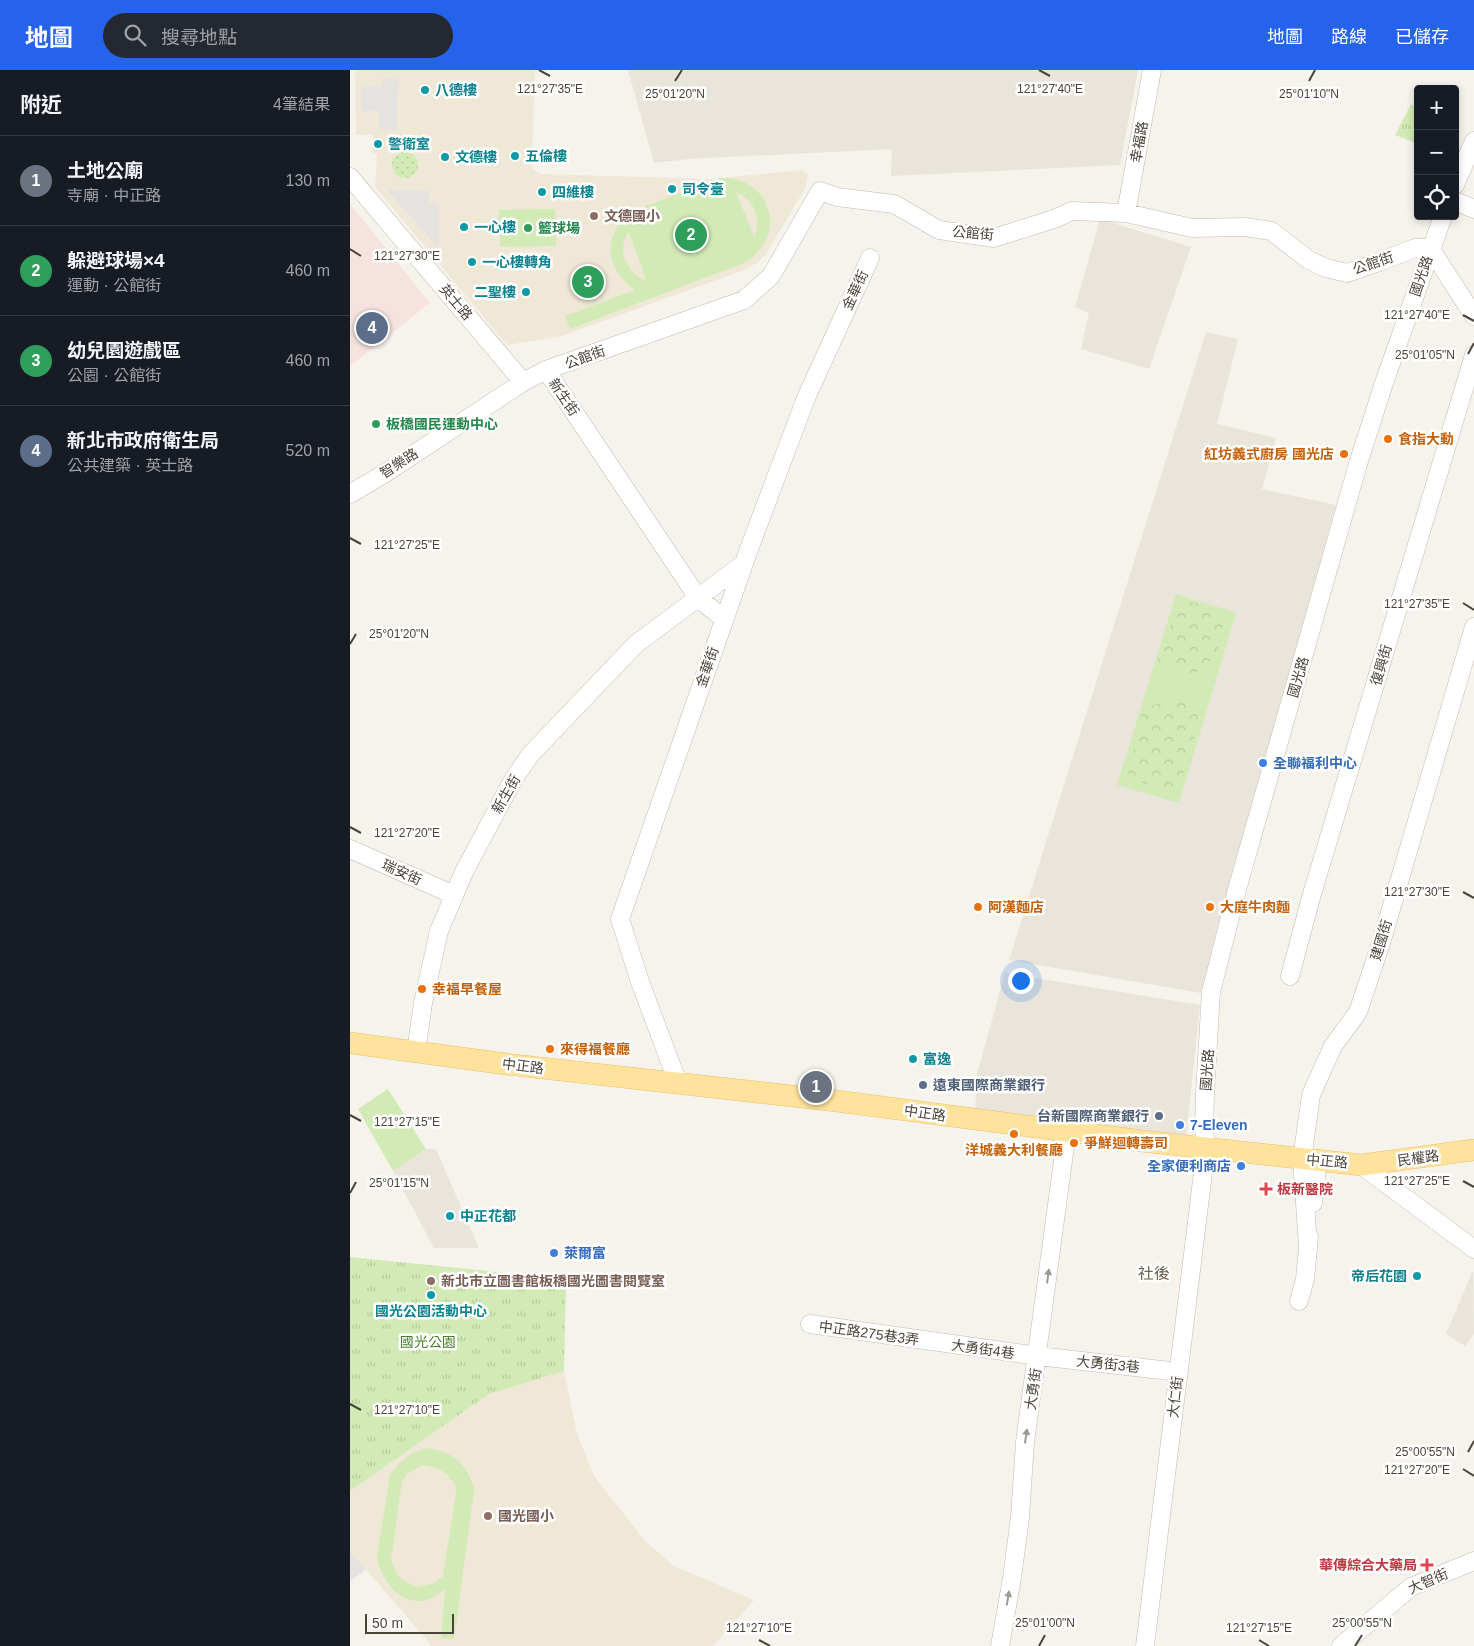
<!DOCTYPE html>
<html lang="zh-TW">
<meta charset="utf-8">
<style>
:root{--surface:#171b24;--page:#242831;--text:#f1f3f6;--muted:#9ea1a6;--line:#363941;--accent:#2563eb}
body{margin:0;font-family:Arial,"Noto Sans TC",sans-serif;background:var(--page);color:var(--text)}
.controls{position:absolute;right:15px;top:15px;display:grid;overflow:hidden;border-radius:5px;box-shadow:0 2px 8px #0003}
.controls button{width:45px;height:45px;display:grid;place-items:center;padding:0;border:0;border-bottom:1px solid var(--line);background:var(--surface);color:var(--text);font:25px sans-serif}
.scale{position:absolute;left:15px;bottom:12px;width:89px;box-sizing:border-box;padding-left:5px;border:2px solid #4b4439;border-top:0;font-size:14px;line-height:18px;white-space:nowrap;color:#4b4439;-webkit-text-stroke:4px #fff;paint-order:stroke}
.you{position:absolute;left:670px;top:910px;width:18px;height:18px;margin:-12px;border:4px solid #fff;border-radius:50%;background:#1a73e8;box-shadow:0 0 0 8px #1a73e833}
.badge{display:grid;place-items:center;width:32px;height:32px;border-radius:50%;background:var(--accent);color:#fff;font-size:16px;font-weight:700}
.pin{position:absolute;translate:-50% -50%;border:2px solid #fff;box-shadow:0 1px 5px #0006}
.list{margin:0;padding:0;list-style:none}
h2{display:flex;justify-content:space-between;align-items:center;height:65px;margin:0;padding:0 20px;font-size:21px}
h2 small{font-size:16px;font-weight:400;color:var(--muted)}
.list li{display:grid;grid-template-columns:32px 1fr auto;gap:15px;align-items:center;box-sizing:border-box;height:90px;padding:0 20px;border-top:1px solid var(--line)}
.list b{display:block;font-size:19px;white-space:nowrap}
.list p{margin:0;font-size:16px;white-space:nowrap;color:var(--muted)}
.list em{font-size:16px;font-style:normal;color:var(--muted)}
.icon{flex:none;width:28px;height:28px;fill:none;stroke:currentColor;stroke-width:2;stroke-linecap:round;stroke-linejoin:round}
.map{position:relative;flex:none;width:1124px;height:1576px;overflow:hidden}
header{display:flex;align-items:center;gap:30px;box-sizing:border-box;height:70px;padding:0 25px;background:var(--accent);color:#fff}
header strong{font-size:24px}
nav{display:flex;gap:28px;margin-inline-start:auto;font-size:18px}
.search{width:350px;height:45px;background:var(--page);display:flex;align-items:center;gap:12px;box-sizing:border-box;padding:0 18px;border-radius:28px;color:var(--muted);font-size:19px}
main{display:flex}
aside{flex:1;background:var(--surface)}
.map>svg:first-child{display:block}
</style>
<header>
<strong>地圖</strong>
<div class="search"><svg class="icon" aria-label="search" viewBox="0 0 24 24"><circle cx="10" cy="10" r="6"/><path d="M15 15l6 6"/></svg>搜尋地點</div>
<nav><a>地圖</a><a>路線</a><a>已儲存</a></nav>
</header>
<main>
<aside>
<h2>附近<small>4筆結果</small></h2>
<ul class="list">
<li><span class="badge" style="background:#6b7280">1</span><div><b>土地公廟</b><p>寺廟 · 中正路</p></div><em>130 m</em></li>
<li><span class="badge" style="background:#2e9e5b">2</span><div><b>躲避球場×4</b><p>運動 · 公館街</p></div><em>460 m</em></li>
<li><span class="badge" style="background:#2e9e5b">3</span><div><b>幼兒園遊戲區</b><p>公園 · 公館街</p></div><em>460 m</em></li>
<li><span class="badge" style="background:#5c6f8a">4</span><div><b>新北市政府衛生局</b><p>公共建築 · 英士路</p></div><em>520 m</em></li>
</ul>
</aside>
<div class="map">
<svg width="1124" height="1576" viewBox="0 0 1124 1576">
<defs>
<pattern id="forest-crowns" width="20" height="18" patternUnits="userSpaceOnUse" patternTransform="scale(1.25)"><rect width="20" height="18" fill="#d2eab5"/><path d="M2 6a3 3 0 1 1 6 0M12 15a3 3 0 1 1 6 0" fill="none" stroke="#b6ca9c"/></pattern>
<pattern id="park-tufts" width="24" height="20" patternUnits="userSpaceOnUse" patternTransform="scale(1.25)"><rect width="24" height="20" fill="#d2eab5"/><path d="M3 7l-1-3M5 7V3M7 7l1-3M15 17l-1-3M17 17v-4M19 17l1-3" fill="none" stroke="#b6ca9c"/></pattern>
<pattern id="garden-dots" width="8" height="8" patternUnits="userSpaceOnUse" patternTransform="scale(1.25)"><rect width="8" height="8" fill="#d2eab5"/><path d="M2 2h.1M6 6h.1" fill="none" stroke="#b6ca9c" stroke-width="1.8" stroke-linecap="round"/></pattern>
</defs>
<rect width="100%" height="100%" fill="#f6f3ec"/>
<path fill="#eae5da" d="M278 0H788L770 95 541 106 542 79 339 89 304 93Z
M750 149 841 177 799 299 731 279 739 243 725 237Z
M856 262 888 269 867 354 926 368 912 419 986 435 851 923 659 890Z
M655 903 850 935 836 1069 625 1045 627 1004Z
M76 1079H86L129 1178H84L43 1101Z
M1123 1200 1124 1264 1115 1276 1096 1264Z"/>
<path fill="#efe8d6" d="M5 0H185L182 93 183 100 191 104 361 109 452 100 458 104 456 117 416 184 408 192 397 199 209 267 157 275 25 117 27 84 22 83 23 65H6Z
M214 1301 227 1364 244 1406 295 1471 324 1496 404 1530 363 1576H82L0 1481V1421L139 1324Z"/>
<path fill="#f6e3e0" d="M0 134 80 233 0 296Z"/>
<path fill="#d2eab5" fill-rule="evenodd" d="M370 108C422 106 439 167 394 193L220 259 215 246 285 220C255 199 251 164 283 141ZM386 122C405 130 412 149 404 167ZM279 162 296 209 295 210C276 202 266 180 279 162Z
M205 139 206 176 150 177 149 140Z
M826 524 886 543 829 733 767 715Z
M38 1019 76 1079 43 1101 8 1039Z
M76 1378C101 1381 118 1393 124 1420L104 1569 91 1568 95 1519C90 1522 86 1526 82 1528 52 1540 32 1512 27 1487L40 1405C49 1392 60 1382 76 1378ZM72 1395C88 1396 99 1404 107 1417L93 1506 83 1514 66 1517 54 1511 47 1504 43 1496 41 1490 52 1411 57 1404Z"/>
<path fill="url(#forest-crowns)" d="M830 530 877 539 866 586 843 605 806 593Z
M826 629 852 641 828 724 777 708 793 638Z"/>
<path fill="url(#park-tufts)" d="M1061 34 1068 38V74L1045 65Z
M250 201V223L226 224 225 202Z
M0 1187 216 1209 214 1301 139 1324 0 1421Z"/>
<path fill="url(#garden-dots)" d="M42 95a13 13 0 1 1 26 0a13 13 0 1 1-26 0Z"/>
<path fill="#e5e3e0" d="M32 9H48L47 60H29V41H11L12 17H31Z
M36 119 79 121V132L88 134 89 178Z
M0 1481 16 1500 0 1511Z"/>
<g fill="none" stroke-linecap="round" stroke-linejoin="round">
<g stroke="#c2bbae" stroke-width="19">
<path id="minor" d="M0 107 173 312
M1105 115 1124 71
M1105 131 1124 139
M776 143 802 0
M1080 178 1124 246
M196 300 348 528 374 549
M0 424 37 402 173 312 196 300 394 230 421 206 470 121 487 127 544 134 589 160 644 168 704 149 722 141 776 143 842 158 895 157 921 161 959 190 976 198 997 203 1029 192 1065 178H1080
M0 779 104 825
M940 906 962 824 1124 285
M66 982 73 933 89 861 114 802 163 710 180 685 286 574 393 494
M328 1013 290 912 270 849 399 479 456 328 520 188
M1011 1095 1124 1179
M963 1133 968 1089
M958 1177 952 1089 961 1025 983 976 1008 942 1031 873 1124 557
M949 1231 955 1209 959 1167
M460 1254 688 1286 829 1302
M650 1576 662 1508 670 1447 675 1372 717 1061
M795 1576 856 1078 854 1060 855 1023 861 922 888 816 1008 394 1034 313 1093 146
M991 1576 1061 1517 1124 1491"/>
</g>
<g stroke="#e6c16a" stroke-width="22">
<path id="major" d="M0 973 156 994 487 1031 792 1071 1011 1095 1124 1080"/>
</g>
<use href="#minor" stroke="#fff" stroke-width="18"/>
<use href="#major" stroke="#ffe39c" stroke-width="21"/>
</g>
<defs><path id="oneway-solid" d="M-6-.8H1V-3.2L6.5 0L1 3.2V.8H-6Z" transform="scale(1.25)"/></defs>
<g fill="#9c9892">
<use href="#oneway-solid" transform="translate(698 1206) rotate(-83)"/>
<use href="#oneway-solid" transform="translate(676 1366) rotate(-82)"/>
<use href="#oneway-solid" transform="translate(658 1528) rotate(-80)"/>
</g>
<path fill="none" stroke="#4b4439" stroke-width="2" d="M189 0 200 6M689 0 700 6M325 11 332 0M959 11 965 0M0 179 11 186M1113 245 1124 251M1118 284 1124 273M0 468 11 474M1113 533 1124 540M0 574 6 564M0 757 11 763M1113 822 1124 828M0 1045 11 1051M1113 1111 1124 1117M0 1123 6 1112M0 1334 11 1340M1118 1382 1124 1371M1113 1399 1124 1406M409 1570 420 1576M909 1570 919 1576M689 1576 695 1565M1005 1576 1012 1565"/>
<g fill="#0f9aa8" stroke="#fff" stroke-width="2">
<circle cx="75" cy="20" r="5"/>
<circle cx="28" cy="74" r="5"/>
<circle cx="165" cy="86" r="5"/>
<circle cx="95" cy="87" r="5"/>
<circle cx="322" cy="119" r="5"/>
<circle cx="192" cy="122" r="5"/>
<circle cx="114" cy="157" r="5"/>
<circle cx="122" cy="192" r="5"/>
<circle cx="176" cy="222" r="5"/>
<circle cx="563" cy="989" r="5"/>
<circle cx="100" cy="1146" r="5"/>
<circle cx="1067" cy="1206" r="5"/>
<circle cx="81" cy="1225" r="5"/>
</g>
<g fill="#8d6e63" stroke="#fff" stroke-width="2">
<circle cx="244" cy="146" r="5"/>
<circle cx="81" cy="1211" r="5"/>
<circle cx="138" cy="1446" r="5"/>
</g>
<g fill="#2e9e5b" stroke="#fff" stroke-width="2">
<circle cx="178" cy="158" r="5"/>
<circle cx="26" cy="354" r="5"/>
</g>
<g fill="#e8710a" stroke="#fff" stroke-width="2">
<circle cx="1038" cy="369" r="5"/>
<circle cx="994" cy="384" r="5"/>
<circle cx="628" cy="837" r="5"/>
<circle cx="860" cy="837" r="5"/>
<circle cx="72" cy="919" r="5"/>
<circle cx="200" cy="979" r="5"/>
<circle cx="664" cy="1064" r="5"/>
<circle cx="724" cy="1073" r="5"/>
</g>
<g fill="#3f7fe0" stroke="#fff" stroke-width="2">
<circle cx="913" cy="693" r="5"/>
<circle cx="830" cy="1055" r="5"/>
<circle cx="891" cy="1096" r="5"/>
<circle cx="204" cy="1183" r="5"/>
</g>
<g fill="#5c6f8a" stroke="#fff" stroke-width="2">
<circle cx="573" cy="1015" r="5"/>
<circle cx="809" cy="1046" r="5"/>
</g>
<g fill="#e0444e" stroke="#fff" stroke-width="2">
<path d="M913.5 1111.5h5v5h5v5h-5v5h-5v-5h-5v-5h5z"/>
<path d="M1074.5 1487.5h5v5h5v5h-5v5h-5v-5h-5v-5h5z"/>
</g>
<g text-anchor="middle" stroke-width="5" stroke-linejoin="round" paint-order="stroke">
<g font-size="14" font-weight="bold" fill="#0d838f" stroke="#fff" text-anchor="start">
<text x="85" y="25">八德樓</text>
<text x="38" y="79">警衛室</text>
<text x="175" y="91">五倫樓</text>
<text x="105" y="92">文德樓</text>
<text x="332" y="124">司令臺</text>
<text x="202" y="127">四維樓</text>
<text x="124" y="162">一心樓</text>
<text x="132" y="197">一心樓轉角</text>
<text x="166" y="227" text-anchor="end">二聖樓</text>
<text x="573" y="994">富逸</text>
<text x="110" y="1151">中正花都</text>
<text x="1057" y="1211" text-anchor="end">帝后花園</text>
<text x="81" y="1246" text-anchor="middle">國光公園活動中心</text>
</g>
<g font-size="14" fill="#4b4439" stroke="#fff">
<text transform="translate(789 72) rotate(-80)" y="5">幸福路</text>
<text transform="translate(623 163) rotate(5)" y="5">公館街</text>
<text transform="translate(1023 193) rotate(-19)" y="5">公館街</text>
<text transform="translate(1071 206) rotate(-71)" y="5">國光路</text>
<text transform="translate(505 220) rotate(-65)" y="5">金華街</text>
<text transform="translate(106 232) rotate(50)" y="5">英士路</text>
<text transform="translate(235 287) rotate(-20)" y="5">公館街</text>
<text transform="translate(214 327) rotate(56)" y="5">新生街</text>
<text transform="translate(49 393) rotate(-33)" y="5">智樂路</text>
<text transform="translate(1031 595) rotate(-74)" y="5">復興街</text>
<text transform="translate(357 597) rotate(-71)" y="5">金華街</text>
<text transform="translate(948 607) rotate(-74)" y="5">國光路</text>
<text transform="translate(156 724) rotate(-60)" y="5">新生街</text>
<text transform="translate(52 802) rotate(24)" y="5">瑞安街</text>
<text transform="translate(1031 870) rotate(-73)" y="5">建國街</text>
<text transform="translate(173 996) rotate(7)" y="5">中正路</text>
<text transform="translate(857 1000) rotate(-86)" y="5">國光路</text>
<text transform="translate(575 1043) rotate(8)" y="5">中正路</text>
<text transform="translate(1068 1088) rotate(-8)" y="5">民權路</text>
<text transform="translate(977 1091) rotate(5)" y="5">中正路</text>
<text transform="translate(519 1263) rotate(8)" y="5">中正路275巷3弄</text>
<text transform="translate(633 1279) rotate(8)" y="5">大勇街4巷</text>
<text transform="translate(758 1294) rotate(6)" y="5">大勇街3巷</text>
<text transform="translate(683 1319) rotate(-82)" y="5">大勇街</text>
<text transform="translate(825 1327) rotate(-83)" y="5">大仁街</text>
<text transform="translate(1078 1511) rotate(-24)" y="5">大智街</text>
</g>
<g font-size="14" font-weight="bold" fill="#785e54" stroke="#fff" text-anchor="start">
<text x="254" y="151">文德國小</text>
<text x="91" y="1216">新北市立圖書館板橋國光圖書閱覽室</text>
<text x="148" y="1451">國光國小</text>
</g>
<g font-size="14" font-weight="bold" fill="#27864d" stroke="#fff" text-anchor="start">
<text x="188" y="163">籃球場</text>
<text x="36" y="359">板橋國民運動中心</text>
</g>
<g font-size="14" font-weight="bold" fill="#c56008" stroke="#fff" text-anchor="start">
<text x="1048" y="374">食指大動</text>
<text x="984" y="389" text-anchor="end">紅坊義式廚房 國光店</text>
<text x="638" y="842">阿漢麵店</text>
<text x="870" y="842">大庭牛肉麵</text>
<text x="82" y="924">幸福早餐屋</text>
<text x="210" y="984">來得福餐廳</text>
<text x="734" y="1078">爭鮮迴轉壽司</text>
<text x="664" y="1085" text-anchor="middle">洋城義大利餐廳</text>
</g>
<g font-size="14" font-weight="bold" fill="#366cbe" stroke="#fff" text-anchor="start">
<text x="923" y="698">全聯福利中心</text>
<text x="840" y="1060">7-Eleven</text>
<text x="881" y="1101" text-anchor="end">全家便利商店</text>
<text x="214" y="1188">萊爾富</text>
</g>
<g font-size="14" font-weight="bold" fill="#4e5e75" stroke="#fff" text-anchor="start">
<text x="583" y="1020">遠東國際商業銀行</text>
<text x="799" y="1051" text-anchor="end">台新國際商業銀行</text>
</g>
<g font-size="14" font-weight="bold" fill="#be3a42" stroke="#fff" text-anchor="start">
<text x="927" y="1124">板新醫院</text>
<text x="1067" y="1500" text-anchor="end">華傳綜合大藥局</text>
</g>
<g font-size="14" fill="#4a7f2a" stroke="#fff">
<text x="78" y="1277">國光公園</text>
</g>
<g font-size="16" fill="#6e6250" stroke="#fff">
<text x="804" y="1209">社後</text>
</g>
</g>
<g font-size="12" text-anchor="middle" fill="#4b4439" stroke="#fff" stroke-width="5" stroke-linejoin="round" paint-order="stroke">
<text x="200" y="23">121°27'35"E</text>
<text x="700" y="23">121°27'40"E</text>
<text x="325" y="28">25°01'20"N</text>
<text x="959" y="28">25°01'10"N</text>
<text x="57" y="190">121°27'30"E</text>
<text x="1067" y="249">121°27'40"E</text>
<text x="1075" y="289">25°01'05"N</text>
<text x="57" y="479">121°27'25"E</text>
<text x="1067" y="538">121°27'35"E</text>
<text x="49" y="568">25°01'20"N</text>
<text x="57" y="767">121°27'20"E</text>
<text x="1067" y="826">121°27'30"E</text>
<text x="57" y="1056">121°27'15"E</text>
<text x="1067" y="1115">121°27'25"E</text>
<text x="49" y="1117">25°01'15"N</text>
<text x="57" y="1344">121°27'10"E</text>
<text x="1075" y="1386">25°00'55"N</text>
<text x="1067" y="1404">121°27'20"E</text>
<text x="695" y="1557">25°01'00"N</text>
<text x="1012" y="1557">25°00'55"N</text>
<text x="409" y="1562">121°27'10"E</text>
<text x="909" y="1562">121°27'15"E</text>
</g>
</svg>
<div class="controls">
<button>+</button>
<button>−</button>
<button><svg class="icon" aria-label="locate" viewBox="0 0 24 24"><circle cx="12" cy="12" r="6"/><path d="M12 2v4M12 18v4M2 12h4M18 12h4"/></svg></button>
</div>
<div class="scale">50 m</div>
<div class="you"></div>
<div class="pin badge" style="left:466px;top:1017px;background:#6b7280">1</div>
<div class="pin badge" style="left:341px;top:165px;background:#2e9e5b">2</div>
<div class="pin badge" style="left:238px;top:212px;background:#2e9e5b">3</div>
<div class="pin badge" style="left:22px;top:258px;background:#5c6f8a">4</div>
</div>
</main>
